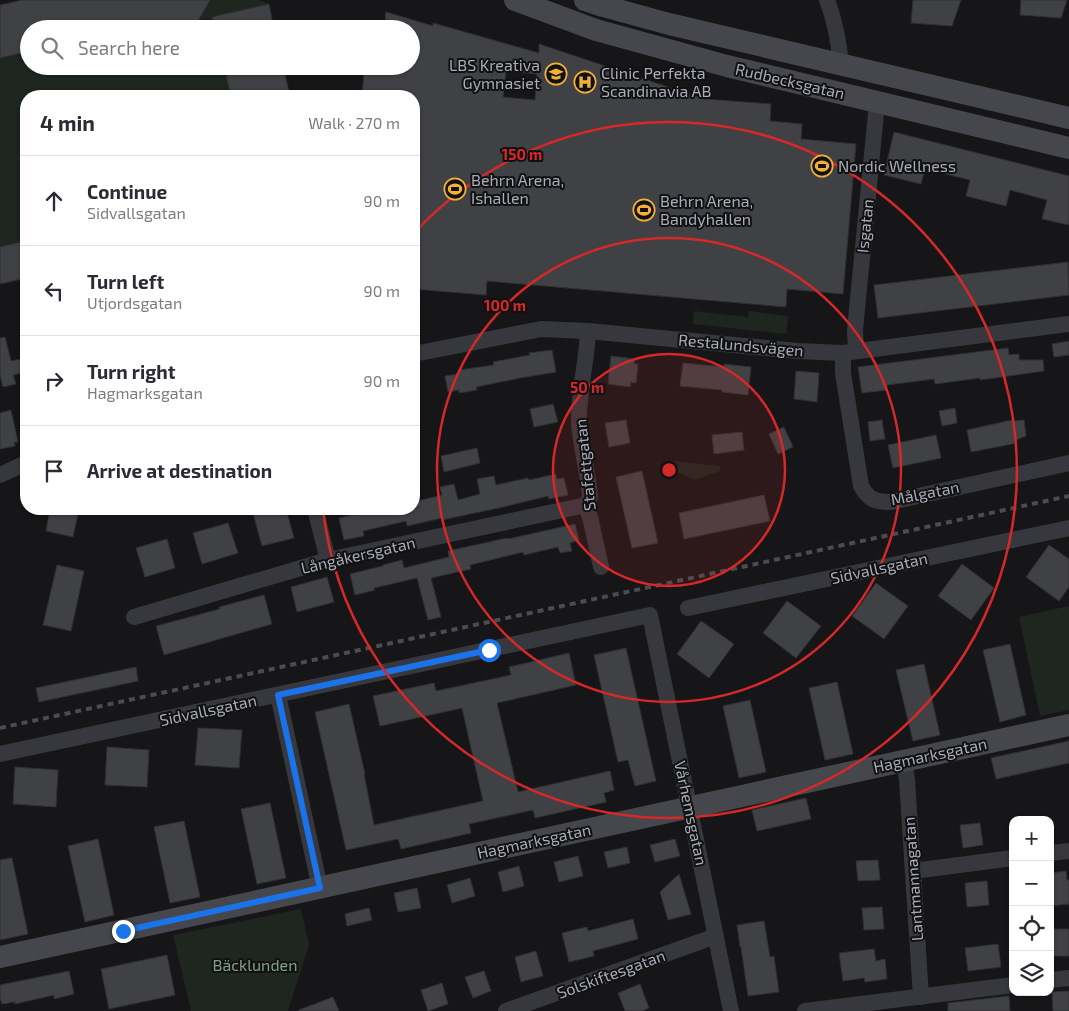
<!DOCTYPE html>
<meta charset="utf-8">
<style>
:root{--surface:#fff;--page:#f2f2f3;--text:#2b2b33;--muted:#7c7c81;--line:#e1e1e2}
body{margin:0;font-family:"Exo 2",sans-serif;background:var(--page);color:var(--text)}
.controls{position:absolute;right:15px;bottom:15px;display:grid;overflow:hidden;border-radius:10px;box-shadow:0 1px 4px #0004}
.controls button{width:45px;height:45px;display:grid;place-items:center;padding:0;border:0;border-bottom:1px solid var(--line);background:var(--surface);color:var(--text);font:25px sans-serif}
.stop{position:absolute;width:15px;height:15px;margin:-11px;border:4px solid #1a73e8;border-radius:50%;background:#fff}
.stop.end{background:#1a73e8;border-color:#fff;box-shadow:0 1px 5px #0008}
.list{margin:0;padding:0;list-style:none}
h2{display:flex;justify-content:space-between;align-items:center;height:65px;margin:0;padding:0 20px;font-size:21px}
h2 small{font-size:16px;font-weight:400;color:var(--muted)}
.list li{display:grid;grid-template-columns:32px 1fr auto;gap:15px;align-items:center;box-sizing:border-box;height:90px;padding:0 20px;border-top:1px solid var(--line)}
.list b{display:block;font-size:19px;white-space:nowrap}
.list p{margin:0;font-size:16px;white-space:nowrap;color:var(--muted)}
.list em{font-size:16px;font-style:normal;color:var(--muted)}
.icon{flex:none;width:28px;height:28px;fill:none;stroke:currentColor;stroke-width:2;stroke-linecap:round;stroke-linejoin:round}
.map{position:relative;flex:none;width:1069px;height:1011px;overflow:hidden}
.search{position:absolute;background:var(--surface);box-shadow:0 1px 4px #0004;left:20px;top:20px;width:400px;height:55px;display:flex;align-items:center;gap:12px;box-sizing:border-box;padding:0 18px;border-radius:28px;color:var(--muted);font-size:19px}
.panel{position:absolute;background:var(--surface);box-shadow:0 1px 4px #0004;left:20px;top:90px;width:400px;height:425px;border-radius:20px}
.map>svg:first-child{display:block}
</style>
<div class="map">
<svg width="1069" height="1011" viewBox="0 0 1069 1011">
<rect width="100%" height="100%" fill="#161618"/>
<path fill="#1e261f" d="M23 0H259L269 4 274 29H29V66H283L290 96H26V278L0 284V5Z
M694 311 748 317 749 311 788 316 786 334 693 324Z
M673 461 720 466V471L695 480 672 470Z
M1069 606V710L1040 716 1019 617Z
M301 909 309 945 288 1011H191L173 935Z"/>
<path fill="#404145" stroke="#303034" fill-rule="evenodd" d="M23 0H210L194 28 164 21 130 29H29V51L0 58V5Z
M913 0H961L952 26 911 23Z
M1021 0H1067L1061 18 1020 15Z
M269 4 274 29H215L212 17Z
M386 12 433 26V23L539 53V44L704 99 771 104 770 121 802 124 801 139 856 144 843 294 787 289 786 307 487 281 486 295 414 289V96H362L364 72 377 73 378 66H411V29H384ZM506 71 537 74 535 100 503 97Z
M224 66H283L290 96H231Z
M894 132 1069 176V225L1042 219 1047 200 1010 190 1006 206 966 196 970 180 925 169 921 184 884 175Z
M26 241V278L0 284V247Z
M1068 262 1069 295 878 318 874 285Z
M5 337 11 361 22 359 25 372 13 375 16 384 3 387 0 375V338Z
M1069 341V355L1054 357 1052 344Z
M1008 348 1009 355 1019 354V360H1043L1044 371 980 380V378L935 384 934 379 887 385V390L862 393 858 367Z
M552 350 556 372 520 378 476 387 477 390 459 393V390L448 392 445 376 459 374V370L494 365 493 362 530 355 529 353Z
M611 356 635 359 634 364H638L636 383 631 382 630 387 608 384Z
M683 363 724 367V364L751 367 748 395 722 392V390L680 386Z
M796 371 819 373 817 402 794 399Z
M553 404 558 422 534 427 530 409Z
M955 408 957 423 942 426 939 411Z
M11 410 18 442H14L15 446 0 449V413Z
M626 420 630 443 609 447 605 423Z
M882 420 885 439 870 441 868 422Z
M1012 420V421L1024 420 1026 436 1016 440 1017 443 971 452 967 430Z
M784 427 793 447 778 454 769 434Z
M742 432 744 450 714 454 712 435Z
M936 435 941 458 893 468 888 445Z
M477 448 480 463 444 472 441 456Z
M642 471 658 543 632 548 616 477Z
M556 474 557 479 564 478 568 495 549 499 548 496 503 507 442 520V518L407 526 406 521 363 531 364 536 344 540 339 518 368 511V509H414V502L442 495 440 487 454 484 458 500 480 494 477 479 494 476 496 485 528 478 529 480Z
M764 495 770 521 684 539 679 513Z
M50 509H79L73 537 46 531Z
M270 509H286L294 538 262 546 253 513Z
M228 523 238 553 202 564 193 533Z
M575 524 579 540 570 543 572 551 560 553 558 547 524 555 523 552 470 565 471 569 431 578 441 617 428 620 417 578 374 588 375 590 355 595 350 574 383 566V565L402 560 404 568 449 557 448 551 507 538 508 539Z
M167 539 175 568 145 577 136 548Z
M1049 545 1069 559V587L1059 601 1026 577Z
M962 564 994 588 971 620 938 596Z
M57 565 84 571 71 631 43 625Z
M327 577 334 602 297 612 291 587Z
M876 583 908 606 884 639 852 616Z
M264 595 272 624 164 655 156 626 220 609 219 607Z
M787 601 821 626 796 658 763 633Z
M701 621 734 644 709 678 677 654Z
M1010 644 1026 715 1000 722 983 650Z
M626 648 656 781 635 786 628 760 618 762 594 655Z
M569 653 576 685 497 703 518 792 610 771 614 790 604 793 606 802 535 818 533 810 469 824 471 833 401 849 398 839 346 850 315 712 349 704 365 774H364L374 825 483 801 462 708 380 726 373 696 434 683 436 691 511 675 509 667Z
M924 664 940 735 913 741 896 670Z
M136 667 138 681 39 702 36 688Z
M837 682 853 754 825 760 809 688Z
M750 700 766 772 739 778 723 706Z
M198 728 242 730 239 768 195 765Z
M1069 741V763L996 779 991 758Z
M107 747 149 750 147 787 105 785Z
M15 767 58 770 56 807 13 804Z
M806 798 811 819 757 831 752 810Z
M270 803 286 878 257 884 241 809Z
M184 821 200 897 170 903 154 827Z
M980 823 983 845 963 848 960 825Z
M98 839 114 915 85 922 68 846Z
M675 839 680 856 655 862 650 845Z
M627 847 630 863 608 868 604 852Z
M578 856 583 876 559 882 554 862Z
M12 858 28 934 0 940V860Z
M878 860 880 880 858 881 856 861Z
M519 866 524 886 503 892 498 872Z
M1066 871 1067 880H1069V904L1050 906V873Z
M679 874 691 914 668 920 660 892Z
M470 878 475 896 452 903 447 885Z
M987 881 989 905 967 907 965 883Z
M417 888 421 908 398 912 394 893Z
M882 907 884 929 864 930 862 908Z
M369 908 372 920 347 926 345 914Z
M633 919 638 939 593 951 594 956 569 962 562 933 587 927 588 931Z
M764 921 770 957 774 956 779 992 748 996 741 947H740L737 925Z
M1052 929H1069V956H1053Z
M998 944 1001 967 968 971 965 948Z
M874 949 876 961 885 959 887 979 865 982 864 978 843 981 839 953Z
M536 951 543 976 521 982 515 957Z
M167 955 175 995 109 1009 101 969Z
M69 971 74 994 54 999V995L15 1004V1002L2 1004 0 998V985Z
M484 971 491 991 473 998 465 977Z
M442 983 448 1004 428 1011 421 990Z
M640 984 649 1008 642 1011H625L618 993Z
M1069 991V1011H1053L1052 992Z
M1009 996 1010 1011H948V1003Z
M333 997 339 1011H299V1010Z"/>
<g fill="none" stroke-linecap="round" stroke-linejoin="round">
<path stroke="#37383d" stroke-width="16" d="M827 0C835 21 839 42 841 65
M588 331C587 362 578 392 579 424 581 448 588 472 590 497L586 505 591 521 601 567
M856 351 855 330 876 113 879 102
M843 353V373L861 486C869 500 875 502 891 502L1069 463
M414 354 541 329 588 331 797 351 843 353 1069 324
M0 475 26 463
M315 509 328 560
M688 608 1069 528
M134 617 328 560 586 505
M278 695 320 888
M0 754 650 615 731 1011
M904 761 907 780 921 997
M1050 853 1069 851
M913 871 1013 858
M1050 980 1069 978
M506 1011 716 936
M805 1011 1013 985"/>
<path stroke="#45474d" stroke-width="22" d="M515 0 596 30 727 66 1069 148
M585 0 603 6 669 24 1069 118
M0 957 1069 725"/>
<path stroke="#4a4c52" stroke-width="4" stroke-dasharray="6 5" stroke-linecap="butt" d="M0 728 1069 496"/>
</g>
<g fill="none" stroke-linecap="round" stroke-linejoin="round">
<path stroke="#1a73e8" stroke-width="6" d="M123 931 320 888 278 695 489 650"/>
</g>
<circle cx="669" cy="470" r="116" fill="#d62828" fill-opacity=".12"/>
<g fill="none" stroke="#d62828" stroke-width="2.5">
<circle cx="669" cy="470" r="116"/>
<circle cx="669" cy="470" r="232"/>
<path d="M414 233A348 348 0 1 1 323 509"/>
</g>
<defs>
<g id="school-ring" transform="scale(1.125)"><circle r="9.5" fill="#111113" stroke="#f2b134" stroke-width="1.5"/><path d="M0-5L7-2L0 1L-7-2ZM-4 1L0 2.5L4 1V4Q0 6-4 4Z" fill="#f2b134"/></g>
<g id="hospital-ring" transform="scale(1.125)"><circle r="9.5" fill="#111113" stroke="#f2b134" stroke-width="1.5"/><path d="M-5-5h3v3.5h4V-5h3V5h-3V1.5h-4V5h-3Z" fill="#f2b134"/></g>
<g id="stadium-ring" transform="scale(1.125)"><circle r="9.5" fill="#111113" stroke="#f2b134" stroke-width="1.5"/><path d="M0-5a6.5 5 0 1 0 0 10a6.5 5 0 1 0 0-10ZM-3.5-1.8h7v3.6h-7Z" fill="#f2b134"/></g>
</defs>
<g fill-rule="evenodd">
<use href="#school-ring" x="556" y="74"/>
<use href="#hospital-ring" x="585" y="82"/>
<use href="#stadium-ring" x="822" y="166"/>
<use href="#stadium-ring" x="455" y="189"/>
<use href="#stadium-ring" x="644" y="210"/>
</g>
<g text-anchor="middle" stroke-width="4" stroke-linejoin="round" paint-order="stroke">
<g font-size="16" fill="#a8adb8" stroke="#111113" text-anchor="start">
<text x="540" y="71" text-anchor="end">LBS Kreativa<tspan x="540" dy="18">Gymnasiet</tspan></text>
<text x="601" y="79">Clinic Perfekta<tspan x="601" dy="18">Scandinavia AB</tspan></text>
<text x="838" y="172">Nordic Wellness</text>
<text x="471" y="186">Behrn Arena,<tspan x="471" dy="18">Ishallen</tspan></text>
<text x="660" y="207">Behrn Arena,<tspan x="660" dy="18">Bandyhallen</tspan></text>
</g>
<g font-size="16" fill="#a8adb8" stroke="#111113">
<text transform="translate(790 81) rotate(13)" y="6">Rudbecksgatan</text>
<text transform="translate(865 226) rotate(-84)" y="6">Isgatan</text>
<text transform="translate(741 345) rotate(5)" y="6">Restalundsvägen</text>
<text transform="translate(585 465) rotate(-96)" y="6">Stafettgatan</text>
<text transform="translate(925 493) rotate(-11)" y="6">Målgatan</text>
<text transform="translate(358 555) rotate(-13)" y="6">Långåkersgatan</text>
<text transform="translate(879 568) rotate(-12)" y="6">Sidvallsgatan</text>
<text transform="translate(208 710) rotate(-12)" y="6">Sidvallsgatan</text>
<text transform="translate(930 755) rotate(-12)" y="6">Hagmarksgatan</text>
<text transform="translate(691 813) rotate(78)" y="6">Vårhemsgatan</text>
<text transform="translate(534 841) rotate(-12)" y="6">Hagmarksgatan</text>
<text transform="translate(913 879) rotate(-94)" y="6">Lantmannagatan</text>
<text transform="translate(611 974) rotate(-20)" y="6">Solskiftesgatan</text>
</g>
<g font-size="16" fill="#7fa381" stroke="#111113">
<text x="255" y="971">Bäcklunden</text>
</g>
</g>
<circle cx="669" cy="470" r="8" fill="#d62828" stroke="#111113" stroke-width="2.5"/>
<g font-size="15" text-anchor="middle" font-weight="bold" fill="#d62828" stroke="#111113" stroke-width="4" stroke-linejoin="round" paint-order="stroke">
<text x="522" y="160">150 m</text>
<text x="505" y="311">100 m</text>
<text x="587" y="393">50 m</text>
</g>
</svg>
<div class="controls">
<button>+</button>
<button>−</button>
<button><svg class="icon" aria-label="locate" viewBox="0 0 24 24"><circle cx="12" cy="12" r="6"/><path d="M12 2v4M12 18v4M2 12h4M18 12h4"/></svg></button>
<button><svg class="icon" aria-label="layers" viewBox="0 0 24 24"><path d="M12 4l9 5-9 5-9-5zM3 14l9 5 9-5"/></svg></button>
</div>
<div class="stop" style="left:489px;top:650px"></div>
<div class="stop end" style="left:123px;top:931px"></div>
<div class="search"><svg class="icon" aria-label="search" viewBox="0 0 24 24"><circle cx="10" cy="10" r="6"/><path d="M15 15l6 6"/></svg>Search here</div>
<section class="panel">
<h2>4 min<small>Walk · 270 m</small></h2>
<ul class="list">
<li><svg class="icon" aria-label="ahead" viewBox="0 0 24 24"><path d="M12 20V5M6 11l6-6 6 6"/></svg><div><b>Continue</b><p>Sidvallsgatan</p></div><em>90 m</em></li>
<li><svg class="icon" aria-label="left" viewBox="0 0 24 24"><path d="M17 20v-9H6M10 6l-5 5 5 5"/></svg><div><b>Turn left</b><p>Utjordsgatan</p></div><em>90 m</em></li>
<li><svg class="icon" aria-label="right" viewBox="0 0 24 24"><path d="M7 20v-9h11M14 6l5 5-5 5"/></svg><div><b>Turn right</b><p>Hagmarksgatan</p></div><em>90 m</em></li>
<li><svg class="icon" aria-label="arrive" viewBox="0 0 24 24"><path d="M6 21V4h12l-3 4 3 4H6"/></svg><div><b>Arrive at destination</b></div></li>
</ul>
</section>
</div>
